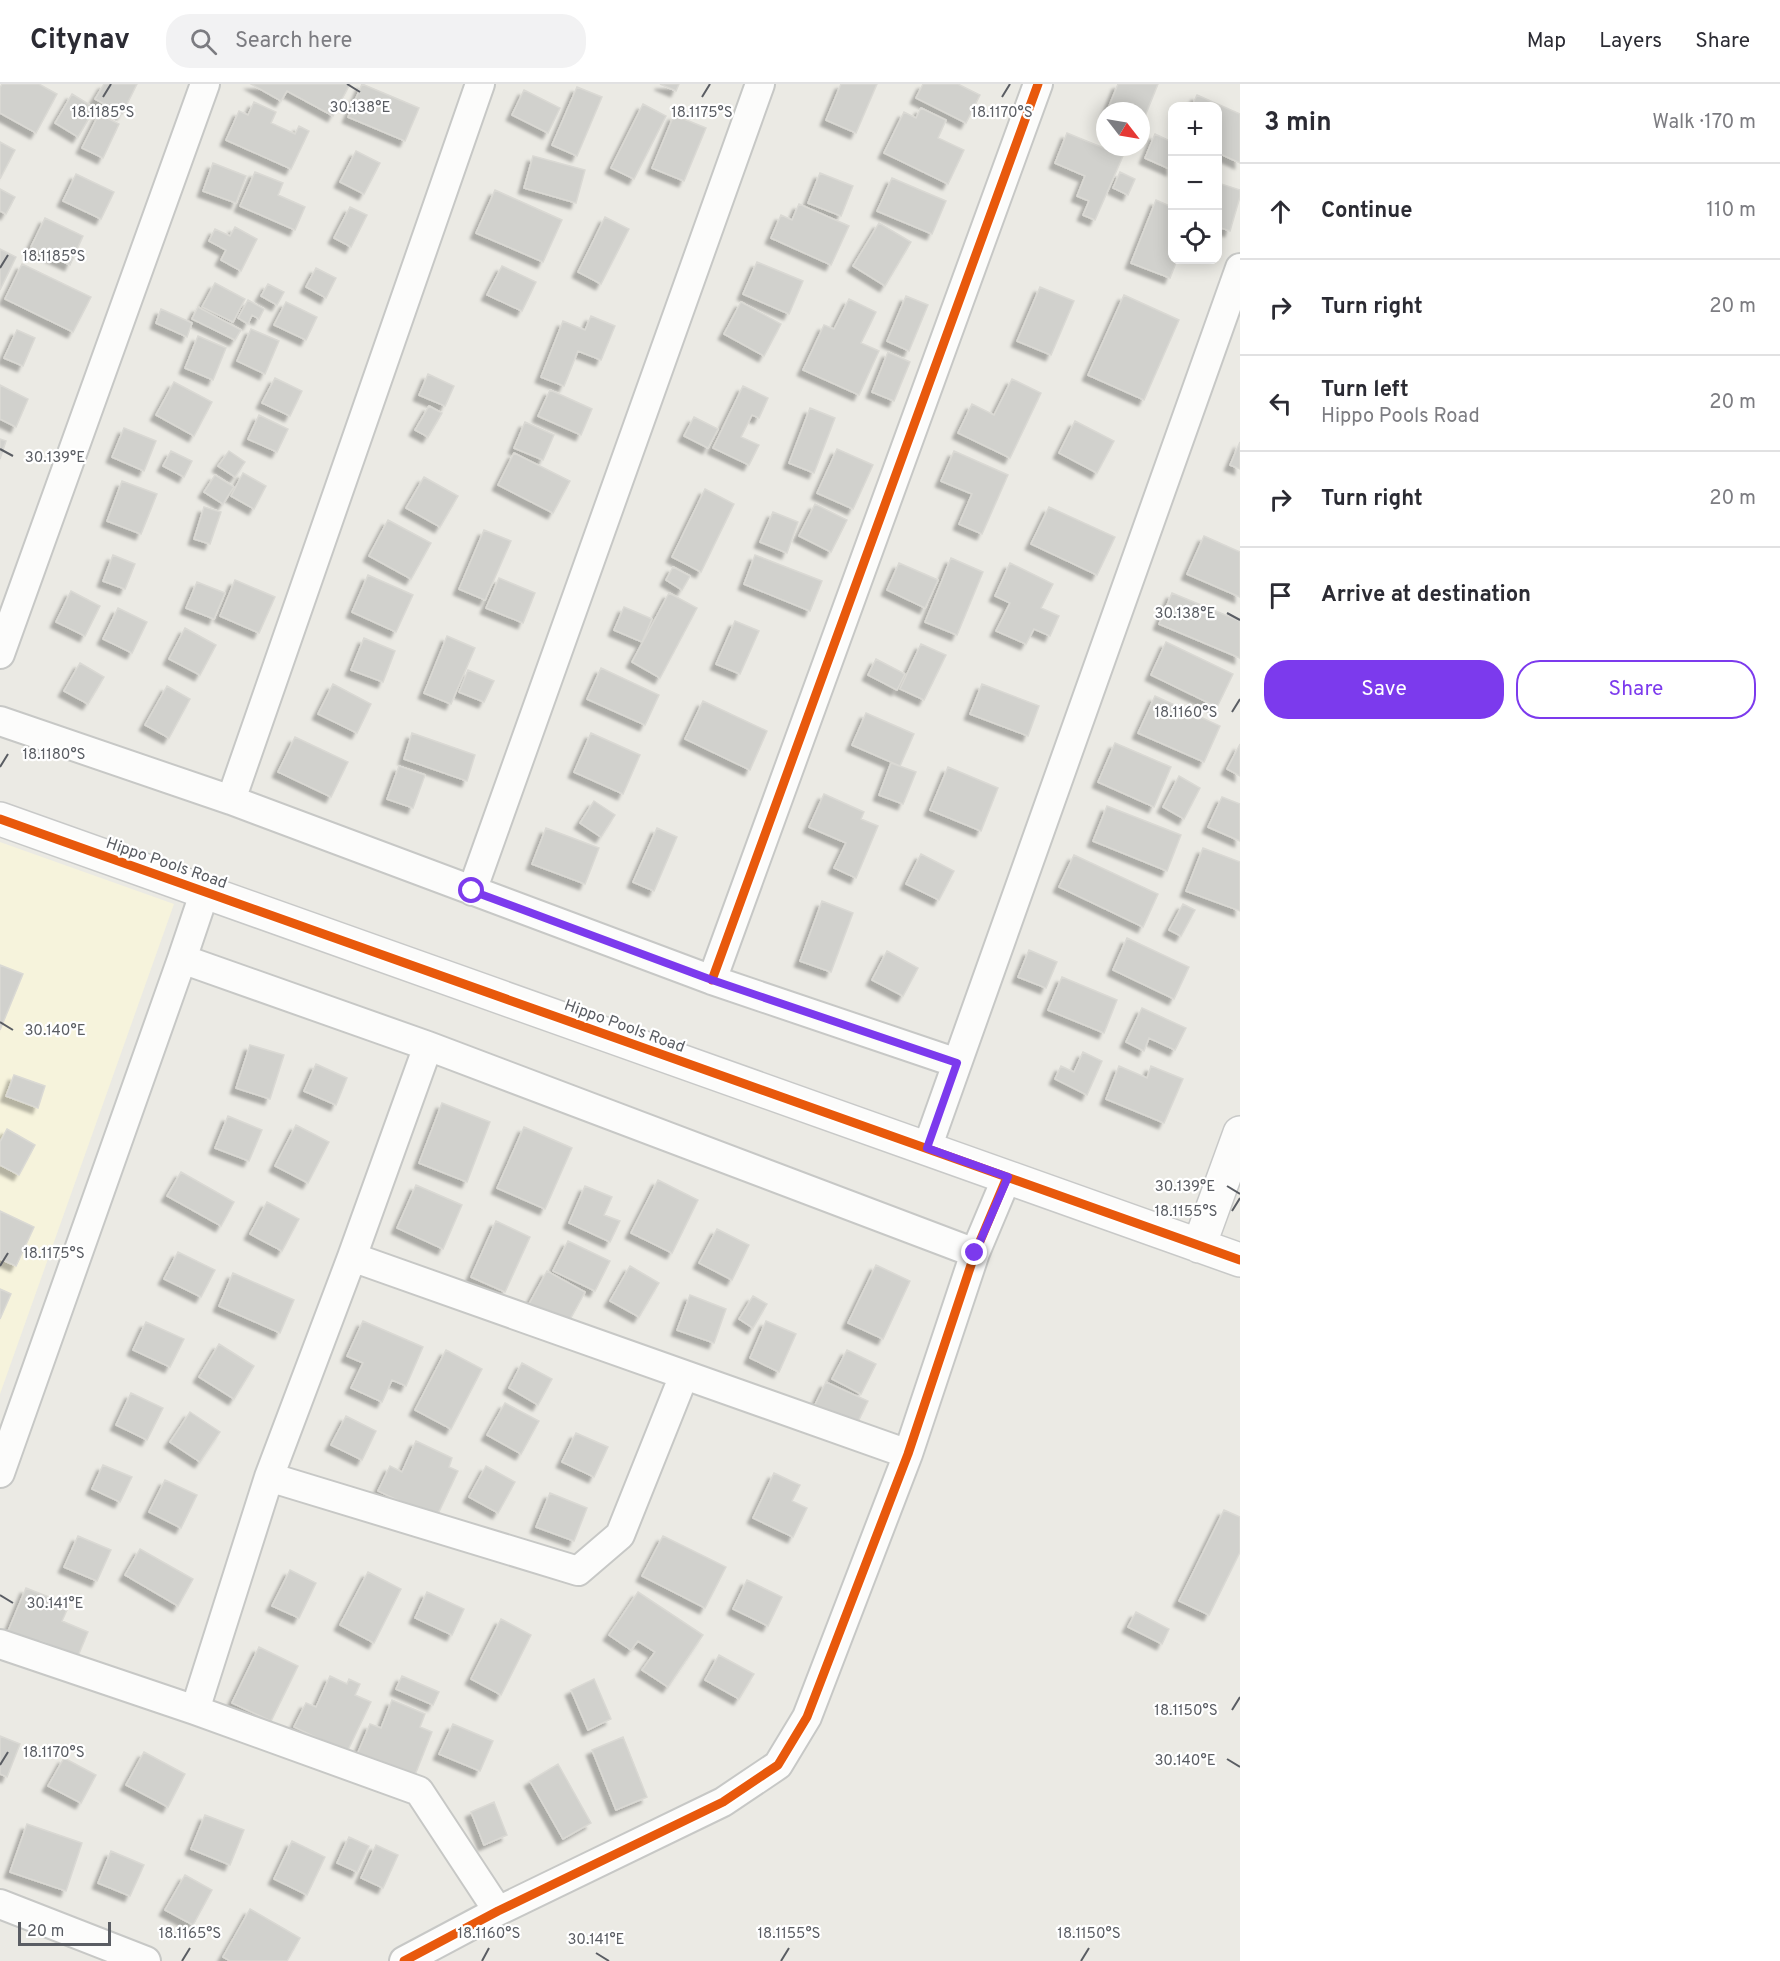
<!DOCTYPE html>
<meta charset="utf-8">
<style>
:root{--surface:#fff;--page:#f2f2f3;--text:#2b2b33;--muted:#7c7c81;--line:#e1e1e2;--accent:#7c3aed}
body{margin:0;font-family:Overpass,sans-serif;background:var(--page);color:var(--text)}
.controls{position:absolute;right:18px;top:18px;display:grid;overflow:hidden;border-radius:12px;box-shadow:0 3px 15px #0003}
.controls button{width:54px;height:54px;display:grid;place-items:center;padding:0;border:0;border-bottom:2px solid var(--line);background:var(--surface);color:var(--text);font:30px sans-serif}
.compass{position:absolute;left:1096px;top:18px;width:54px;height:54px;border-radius:50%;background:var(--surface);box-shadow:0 3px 15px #0003;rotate:121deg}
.scale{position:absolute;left:18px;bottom:15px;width:93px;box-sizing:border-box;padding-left:6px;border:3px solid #5a5d63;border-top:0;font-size:16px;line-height:21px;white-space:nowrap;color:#5a5d63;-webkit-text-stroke:4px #fff;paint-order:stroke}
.stop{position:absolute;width:18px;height:18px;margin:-14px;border:4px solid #7c3aed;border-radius:50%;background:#fff}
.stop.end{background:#7c3aed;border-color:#fff;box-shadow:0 2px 6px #0008}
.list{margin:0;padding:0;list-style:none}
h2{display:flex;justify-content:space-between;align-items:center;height:78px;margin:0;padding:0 24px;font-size:26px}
h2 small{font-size:20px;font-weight:400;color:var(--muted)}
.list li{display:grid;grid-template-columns:39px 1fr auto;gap:18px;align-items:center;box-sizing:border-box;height:96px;padding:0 24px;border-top:2px solid var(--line)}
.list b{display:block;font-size:22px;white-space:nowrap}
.list p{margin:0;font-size:20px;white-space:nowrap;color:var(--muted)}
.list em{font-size:20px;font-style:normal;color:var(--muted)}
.actions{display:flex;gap:12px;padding:18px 24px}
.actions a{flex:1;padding:14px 0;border:2px solid var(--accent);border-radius:24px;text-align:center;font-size:21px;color:var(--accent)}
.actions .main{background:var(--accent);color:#fff}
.icon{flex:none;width:33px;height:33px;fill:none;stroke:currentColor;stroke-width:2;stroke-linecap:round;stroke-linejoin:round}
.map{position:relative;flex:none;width:1240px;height:1877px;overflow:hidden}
header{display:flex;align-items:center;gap:36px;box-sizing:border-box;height:84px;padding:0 30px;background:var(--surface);border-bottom:2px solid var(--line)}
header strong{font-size:28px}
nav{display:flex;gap:33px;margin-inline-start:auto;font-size:21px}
.search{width:420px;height:54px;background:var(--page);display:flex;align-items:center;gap:15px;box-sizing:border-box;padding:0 21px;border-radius:24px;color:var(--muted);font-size:22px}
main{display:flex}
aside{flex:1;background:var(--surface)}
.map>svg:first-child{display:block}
</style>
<header>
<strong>Citynav</strong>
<div class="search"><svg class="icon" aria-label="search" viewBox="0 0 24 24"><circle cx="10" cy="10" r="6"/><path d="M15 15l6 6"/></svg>Search here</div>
<nav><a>Map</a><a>Layers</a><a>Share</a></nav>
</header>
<main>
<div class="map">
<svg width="1240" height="1877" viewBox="0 0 1240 1877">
<defs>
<filter id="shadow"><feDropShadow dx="-5.5" dy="5.5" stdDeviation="1.5" flood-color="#0004"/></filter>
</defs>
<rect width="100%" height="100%" fill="#ebeae4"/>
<path fill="#f6f3dc" d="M0 758 174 820 0 1310Z"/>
<path fill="#d1d1cd" stroke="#dad9d4" stroke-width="1.5" filter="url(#shadow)" d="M2 0H39L57 10 36 49 0 29V4Z
M104 0H137L122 30 95 15Z
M251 0H350L333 32 287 7 281 17Z
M362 0 419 24 405 57 348 33Z
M660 0H679L676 7Z
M841 0H877L856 49 826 36Z
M923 0H958L980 11 966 39 916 14Z
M1118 0H1158L1141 42V27H1107Z
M577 3 602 13 577 72 552 61Z
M524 6 560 24 548 49 512 31Z
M72 10 95 24 78 53 55 39Z
M1197 11 1240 30V79L1218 69V22H1192Z
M254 18 276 28 271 39 295 50 299 42 309 47 291 85 226 56 239 27 248 31Z
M643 20 666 32 634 95 611 84Z
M921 24 946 36 938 54 964 66 948 100 884 69 904 28 916 34Z
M99 30 119 40 103 74 82 64Z
M674 31 706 44 684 97 652 84Z
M1067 49 1123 72 1095 136 1083 131 1089 117 1077 112 1085 92 1055 79Z
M1155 50 1172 58V86L1145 74Z
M0 58 15 66 0 95Z
M356 67 380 79 364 110 340 98Z
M533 72 585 86 576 119 524 104Z
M213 79 246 92 236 119 203 107Z
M255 88 283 99 278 111 305 123 295 146 240 122Z
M1120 88 1135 95 1128 111 1113 104Z
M820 89 853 102 841 132 808 119Z
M76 90 114 108 101 135 63 117Z
M892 94 946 117 932 150 877 127Z
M1218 99 1240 106V113L1230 147 1218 143Z
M0 105 15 113 6 130 0 127Z
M495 106 562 136 543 178 476 149Z
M1156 116 1172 123V176H1177L1170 194 1131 179Z
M799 120 849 142 831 181 771 154 781 131 792 136Z
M350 123 367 131 351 163 334 154Z
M605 133 629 145 601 200 578 188Z
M45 134 83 152 70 181 31 163Z
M879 139 911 158 885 202 853 182Z
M235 143 257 155 241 187 221 176 226 166 209 157 215 145 230 152Z
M0 165 16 173 0 206Z
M757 178 803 197 789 230 743 210Z
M22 180 91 213 73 248 5 215Z
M502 182 536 198 522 227 487 211Z
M316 184 336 194 326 214 306 203Z
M215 199 245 215 233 238 202 223Z
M268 200 284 208 277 221 261 212Z
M1040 203 1074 217 1051 271 1017 257Z
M1124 211 1179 236 1144 316 1088 291Z
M906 212 928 221 909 267 887 257Z
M849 215 876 228 861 259 879 267 859 311 803 286 824 241 834 245Z
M248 216 264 225 259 235 252 231 248 240 238 234Z
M286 218 317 233 306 256 274 241Z
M741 218 781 240 764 272 724 250Z
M198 223 241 246 235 256 192 235Z
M161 225 192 239 187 253 156 239Z
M591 232 615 242 601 276 578 267 564 302 541 293 563 237 585 246Z
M251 245 279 257 265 290 237 277Z
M17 246 35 254 23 282 4 274Z
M198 252 226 264 213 296 185 284Z
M888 268 910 278 894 317 872 308Z
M428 290 454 302 445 322 419 311Z
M275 294 302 307 290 332 262 319Z
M1012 295 1041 309 1010 374 958 349 972 320 994 331Z
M174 298 212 318 194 352 156 331Z
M0 301 28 315 16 343 0 335Z
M743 302 768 314 759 334 752 331 741 353 759 361 749 381 713 364Z
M550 306 592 325 581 351 538 332Z
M429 322 442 329 428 353 415 346Z
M810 324 835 334 814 389 789 379Z
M259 331 288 345 277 368 248 355Z
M694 333 718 345 708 364 684 352Z
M1075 337 1114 357 1097 389 1059 369Z
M525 338 554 351 543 376 514 364Z
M124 344 156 357 144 387 112 373Z
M0 355 6 357 0 375Z
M1240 358V385L1230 381Z
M837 365 873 381 853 425 817 409Z
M171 367 192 377 184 393 163 382Z
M229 367 245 378 235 393 218 382Z
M954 367 1008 391 982 450 959 440 972 410 941 397Z
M514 369 570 397 553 429 498 401Z
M243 389 266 402 254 425 231 412Z
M215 391 234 403 223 420 204 408Z
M424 393 458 412 440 443 406 424Z
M122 397 157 410 141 450 107 437Z
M705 405 734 420 701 488 672 473Z
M815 420 847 436 831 468 799 452Z
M204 423 221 428 210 460 194 455Z
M1049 423 1115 453 1097 491 1031 460Z
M773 428 798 438 787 469 760 458Z
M388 436 431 459 411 495 369 472Z
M484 446 511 457 485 516 459 505Z
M1204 452 1240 468V513L1187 490Z
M113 471 135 480 125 505 103 497Z
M755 471 822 497 810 527 744 500Z
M951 474 983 488 957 551 925 538Z
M899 479 938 496 925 524 887 506Z
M1010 479 1053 500 1041 524 1059 532 1050 552 1034 545 1026 560 996 547 1010 519 995 512Z
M673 483 690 492 682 506 666 496Z
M368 491 413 511 396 548 352 528Z
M499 494 535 509 523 539 486 524Z
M235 496 275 513 259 549 220 532Z
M197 498 225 509 214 535 186 524Z
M71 507 100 522 85 552 56 538Z
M669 509 697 524 660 594 632 578Z
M1172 509 1240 537V574L1159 540Z
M624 523 652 535 642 558 614 546Z
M118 524 147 538 132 569 103 555Z
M735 537 759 547 740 590 716 580Z
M185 544 216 561 200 591 169 575Z
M447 552 475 564 451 620 424 609Z
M364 554 395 567 383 598 351 586Z
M1166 558 1233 590 1217 623 1151 591Z
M921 560 946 571 924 616 900 605Z
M876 575 905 590 897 606 868 591Z
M80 579 104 593 88 620 64 607Z
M601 584 659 611 645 641 587 615Z
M468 586 494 597 484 618 459 608Z
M333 600 371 620 357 649 318 630Z
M982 600 1039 622 1028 652 970 630Z
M167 602 190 615 169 654 145 641Z
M1155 612 1220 642 1204 678 1138 649Z
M703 617 767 647 750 686 685 655Z
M866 629 914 650 900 682 852 661Z
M412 649 475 671 467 697 404 675Z
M591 649 640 671 623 710 574 688Z
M295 653 348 678 331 713 278 688Z
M1115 659 1171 683 1154 723 1098 698Z
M1240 660V692L1227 685Z
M891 679 916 688 903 720 879 711Z
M399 682 425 691 413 724 387 715Z
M948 683 998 704 981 747 930 726Z
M1179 692 1200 704 1184 735 1163 723Z
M824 710 864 728 861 735 878 742 856 794 834 784 846 759 809 743Z
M1222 713 1240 720V757L1208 743Z
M594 717 615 731 601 753 580 739Z
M1107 722 1181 751 1167 787 1093 757Z
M546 744 599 764 585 800 532 780Z
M657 744 677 753 654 807 633 798Z
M1203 764 1240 778V827L1186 807Z
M921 770 954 787 939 816 906 800Z
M1074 771 1158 810 1143 843 1059 803Z
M822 817 853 829 831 888 800 877Z
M1183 820 1195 826 1181 852 1169 846Z
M1127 854 1189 883 1174 915 1113 886Z
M1029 866 1057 878 1046 904 1018 893Z
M887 867 918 884 903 912 872 896Z
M0 881 23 890 0 946Z
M1062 893 1117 916 1104 949 1048 926Z
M1142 924 1186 944 1175 966 1149 954 1144 967 1126 958Z
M250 961 284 971 270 1015 236 1004Z
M1083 968 1102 977 1087 1011 1055 995 1061 982 1074 988Z
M316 980 347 994 336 1021 304 1007Z
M1119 982 1147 994 1151 982 1183 995 1164 1039 1106 1015Z
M14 991 45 1002 38 1024 6 1012Z
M442 1019 490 1038 467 1098 419 1079Z
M228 1032 262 1046 249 1077 215 1064Z
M296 1041 329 1058 308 1099 275 1082Z
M524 1043 572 1064 545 1125 497 1104Z
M7 1045 35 1061 19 1091 0 1081V1058Z
M181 1088 234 1118 221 1142 167 1112Z
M658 1096 698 1116 672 1169 631 1149Z
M416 1101 462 1121 443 1165 397 1144Z
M585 1102 612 1113 604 1131 620 1137 610 1158 569 1139Z
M267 1118 299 1135 282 1167 250 1150Z
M0 1127 34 1143 16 1182 0 1175Z
M496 1137 530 1153 505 1208 471 1193Z
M717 1145 749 1161 732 1196 699 1179Z
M568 1157 610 1177 595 1207 553 1187Z
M178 1168 215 1186 201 1213 164 1195Z
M876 1181 910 1197 883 1255 848 1239Z
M630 1182 659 1199 639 1233 610 1217Z
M547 1187 585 1208 567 1241 529 1220Z
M233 1189 294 1216 280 1249 219 1222Z
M0 1205 11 1210 0 1235Z
M690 1211 726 1225 714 1259 677 1246Z
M753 1212 767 1220 753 1244 739 1235Z
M363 1237 423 1263 406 1302 392 1296 382 1318 351 1304 363 1279 347 1272Z
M766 1237 796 1250 779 1288 750 1274Z
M146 1238 184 1255 170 1283 133 1266Z
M219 1260 254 1282 234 1315 199 1293Z
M446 1266 482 1285 451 1345 415 1326Z
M847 1266 876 1280 861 1310 832 1295Z
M522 1279 552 1295 538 1321 509 1304Z
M826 1298 868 1317 854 1346 812 1327Z
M131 1309 163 1324 147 1356 116 1341Z
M505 1319 539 1337 521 1370 487 1351Z
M190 1328 220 1348 200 1378 170 1358Z
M346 1332 376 1347 362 1376 331 1361Z
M576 1349 608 1363 594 1393 562 1378Z
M416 1357 452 1374 449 1383 458 1387 436 1434 378 1407 390 1382 402 1388Z
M103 1381 132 1393 120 1418 92 1405Z
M486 1382 515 1398 498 1429 469 1413Z
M774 1389 800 1401 792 1417 807 1424 793 1453 753 1434Z
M165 1396 197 1411 181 1444 149 1428Z
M550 1409 587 1424 574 1457 536 1443Z
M1224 1426 1240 1433V1468L1209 1531 1179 1517Z
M78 1452 111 1466 97 1497 64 1483Z
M663 1452 726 1483 705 1524 642 1492Z
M140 1465 193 1495 178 1522 125 1491Z
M290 1486 316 1499 299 1534 272 1522Z
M368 1488 401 1505 374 1559 340 1541Z
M747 1496 782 1513 768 1542 733 1525Z
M26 1504 54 1515 53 1520 67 1526 62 1537 88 1548 78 1572 40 1557 37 1565 6 1552Z
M427 1508 464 1525 452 1551 415 1534Z
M638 1508 703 1551 668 1603 642 1586 655 1568 638 1557 631 1566 609 1551Z
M1136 1528 1169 1545 1162 1560 1128 1543Z
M501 1535 531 1551 501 1611 471 1595Z
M259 1563 298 1582 271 1637 232 1619Z
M719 1571 754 1590 739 1615 705 1596Z
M330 1592 347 1600 349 1595 360 1600 355 1611 371 1618 347 1668 294 1643 306 1619 316 1623Z
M402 1592 439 1608 433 1621 396 1605Z
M594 1595 611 1635 588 1646 571 1606Z
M392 1616 425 1630 420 1643 432 1648 413 1696 356 1673 370 1640 381 1644Z
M453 1640 493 1657 480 1687 439 1670Z
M0 1652 20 1660 7 1693 0 1690Z
M623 1653 647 1713 616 1726 592 1666Z
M144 1668 185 1690 168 1723 126 1701Z
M64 1674 96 1691 81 1719 48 1702Z
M558 1680 591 1739 563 1755 530 1697Z
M494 1718 507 1751 484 1761 471 1728Z
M205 1731 244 1746 230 1781 191 1765Z
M27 1740 82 1759 66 1807 10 1788Z
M349 1753 369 1762 357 1788 337 1779Z
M292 1757 325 1773 307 1811 274 1795Z
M376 1761 398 1771 383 1804 361 1794Z
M111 1767 144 1781 130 1812 98 1799Z
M185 1791 212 1806 193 1841 165 1826Z
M250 1825 300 1854 287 1877H230L223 1873Z"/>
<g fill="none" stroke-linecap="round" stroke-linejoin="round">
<g stroke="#c7c8c6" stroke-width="32">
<path id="street" d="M0 570 205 0
M0 637 231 716 712 896 957 979
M231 716 480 0
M472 807 760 0
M182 875 428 962 975 1169
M712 896 1038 0
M927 1064 1240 184
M352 1173 908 1370
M0 1389 182 875 205 807
M269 1393 578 1487 620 1451 684 1291
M0 1560 195 1626 419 1707 498 1827
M195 1626 269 1393 352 1173 428 962
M0 1820 146 1877
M404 1877 498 1827 723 1718 778 1681 807 1633 908 1370 975 1169 1007 1093"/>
</g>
<g stroke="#c8c9c8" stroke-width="36">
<path id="secondary" d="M0 735 1240 1176
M1199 1162 1240 1049"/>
</g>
<use href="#street" stroke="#fcfcfb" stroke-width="28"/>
<use href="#secondary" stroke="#fcfcfb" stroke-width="33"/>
<g stroke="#fff" stroke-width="13">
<path id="cycleway" d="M0 735 1240 1176
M712 896 1038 0
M404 1877 498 1827 723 1718 778 1681 807 1633 908 1370 975 1169 1007 1093"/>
</g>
<use href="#cycleway" stroke="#e8590c" stroke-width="9"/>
</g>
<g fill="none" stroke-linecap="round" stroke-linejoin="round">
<path stroke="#7c3aed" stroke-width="8" d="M472 807 712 896 957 979 927 1064 1008 1093 975 1169"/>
</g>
<path fill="none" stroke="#5a5d63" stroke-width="2" d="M347 0 360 8M103 13 111 0M702 13 710 0M1002 13 1010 0M0 184 8 171M0 365 13 372M1227 529 1240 536M1232 628 1240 615M0 683 8 670M0 938 13 946M1227 1102 1240 1110M1232 1127 1240 1114M0 1182 8 1169M0 1511 13 1519M1232 1626 1240 1613M1227 1675 1240 1683M0 1681 8 1668M596 1869 609 1877M182 1877 190 1864M482 1877 489 1864M781 1877 789 1864M1081 1877 1089 1864"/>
<g text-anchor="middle" stroke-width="4.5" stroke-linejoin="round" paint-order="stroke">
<g font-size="16" fill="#5a5d63" stroke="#fff">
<text transform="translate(167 778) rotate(19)" y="6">Hippo Pools Road</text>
<text transform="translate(625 941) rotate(20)" y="6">Hippo Pools Road</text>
</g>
</g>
<g font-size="15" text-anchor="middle" fill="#5a5d63" stroke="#fff" stroke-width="4.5" stroke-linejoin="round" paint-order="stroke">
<text x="360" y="28">30.138°E</text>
<text x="103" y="33">18.1185°S</text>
<text x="702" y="33">18.1175°S</text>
<text x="1002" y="33">18.1170°S</text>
<text x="54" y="177">18.1185°S</text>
<text x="55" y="378">30.139°E</text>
<text x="1185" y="534">30.138°E</text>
<text x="1186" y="633">18.1160°S</text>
<text x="54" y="675">18.1180°S</text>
<text x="55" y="951">30.140°E</text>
<text x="1185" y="1107">30.139°E</text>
<text x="1186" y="1132">18.1155°S</text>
<text x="54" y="1174">18.1175°S</text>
<text x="55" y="1524">30.141°E</text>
<text x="1186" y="1631">18.1150°S</text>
<text x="54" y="1673">18.1170°S</text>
<text x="1185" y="1681">30.140°E</text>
<text x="190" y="1854">18.1165°S</text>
<text x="489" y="1854">18.1160°S</text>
<text x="789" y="1854">18.1155°S</text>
<text x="1089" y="1854">18.1150°S</text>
<text x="596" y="1860">30.141°E</text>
</g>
</svg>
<div class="controls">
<button>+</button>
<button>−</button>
<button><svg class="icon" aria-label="locate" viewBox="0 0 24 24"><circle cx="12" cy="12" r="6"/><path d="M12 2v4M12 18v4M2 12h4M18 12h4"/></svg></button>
</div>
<svg class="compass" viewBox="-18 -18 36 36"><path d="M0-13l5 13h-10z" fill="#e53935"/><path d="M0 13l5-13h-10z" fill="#7c7c81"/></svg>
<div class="scale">20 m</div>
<div class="stop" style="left:472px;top:807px"></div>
<div class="stop end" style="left:975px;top:1169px"></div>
</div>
<aside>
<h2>3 min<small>Walk · 170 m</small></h2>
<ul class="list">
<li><svg class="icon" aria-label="ahead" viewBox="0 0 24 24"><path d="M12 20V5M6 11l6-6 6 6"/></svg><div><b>Continue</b></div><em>110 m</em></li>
<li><svg class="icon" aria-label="right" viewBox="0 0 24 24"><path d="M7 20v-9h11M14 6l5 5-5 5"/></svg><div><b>Turn right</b></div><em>20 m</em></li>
<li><svg class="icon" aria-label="left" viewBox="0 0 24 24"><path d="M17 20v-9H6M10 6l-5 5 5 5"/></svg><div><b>Turn left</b><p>Hippo Pools Road</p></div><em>20 m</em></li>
<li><svg class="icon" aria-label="right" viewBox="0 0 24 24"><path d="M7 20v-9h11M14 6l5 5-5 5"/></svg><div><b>Turn right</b></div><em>20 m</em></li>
<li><svg class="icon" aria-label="arrive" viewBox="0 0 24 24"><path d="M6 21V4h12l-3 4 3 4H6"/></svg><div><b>Arrive at destination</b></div></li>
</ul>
<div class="actions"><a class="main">Save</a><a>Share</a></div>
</aside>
</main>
